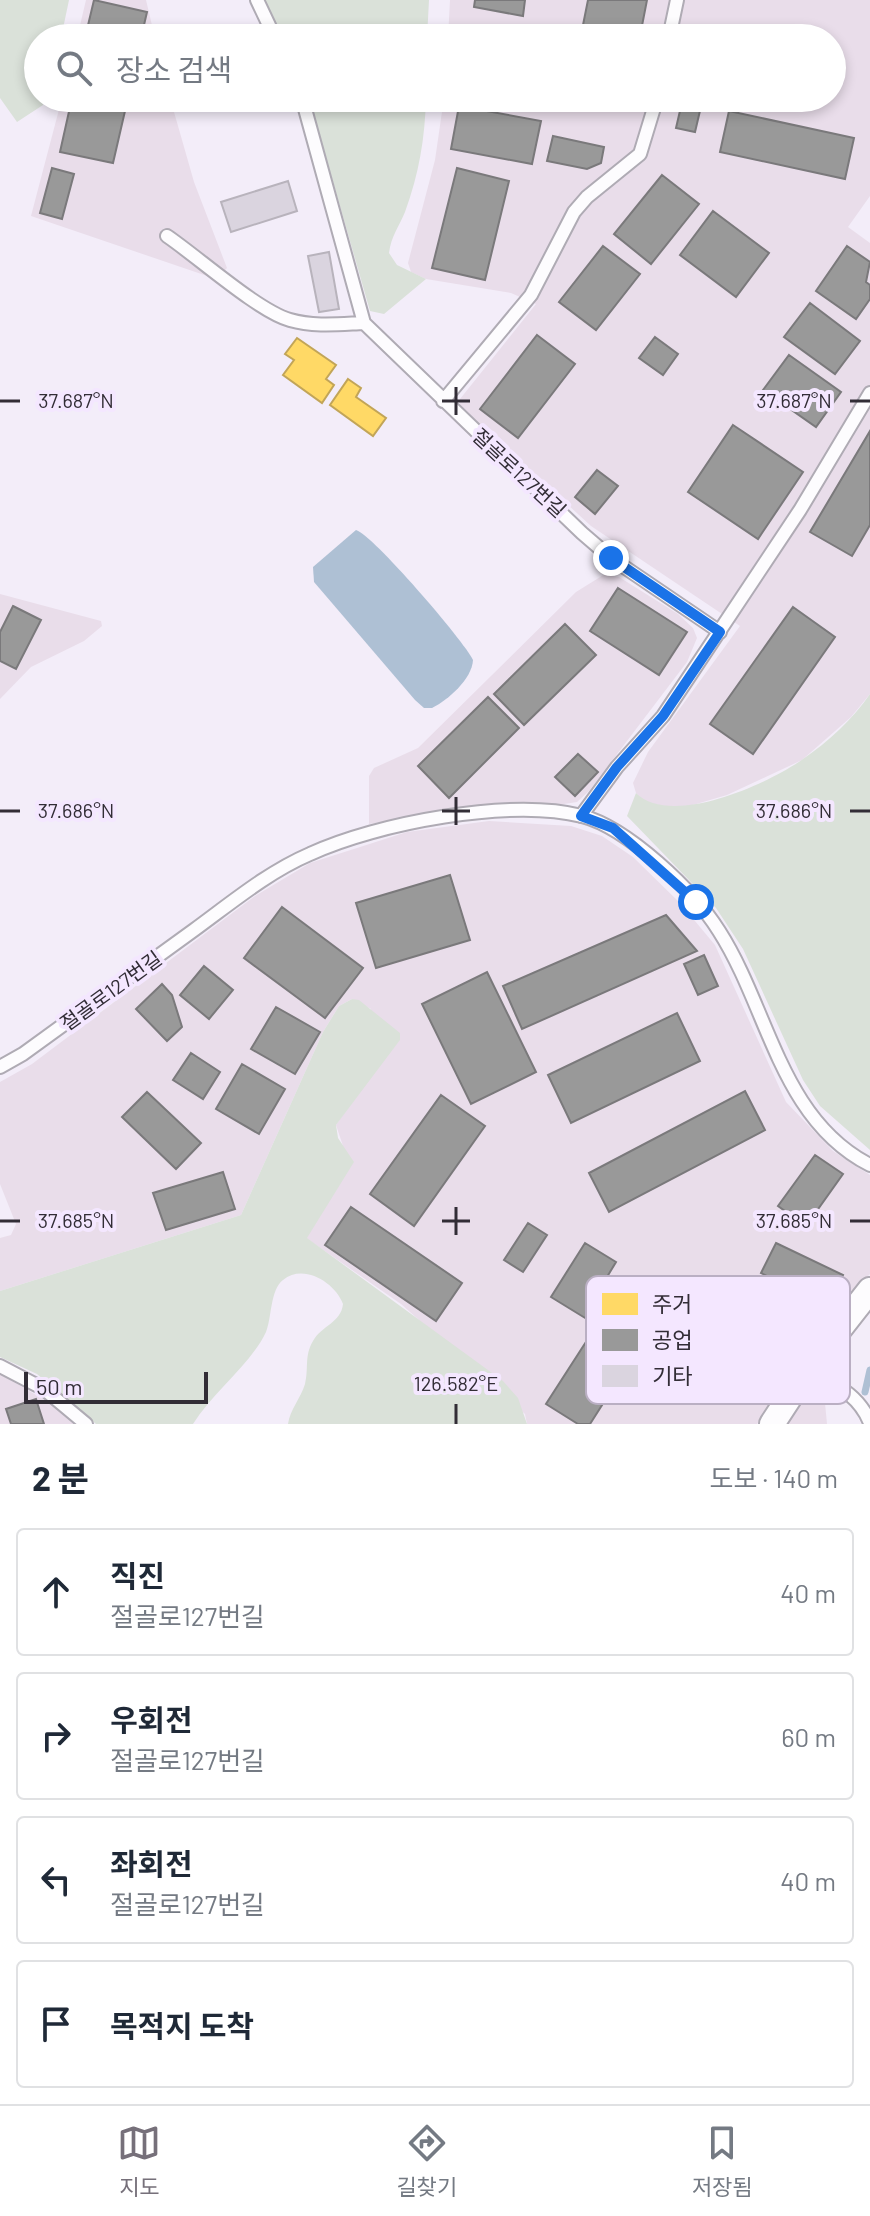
<!DOCTYPE html>
<html lang="ko">
<meta charset="utf-8">
<style>
:root{--surface:#fff;--page:#f6f6f7;--text:#1f2937;--muted:#747a83;--line:#e0e1e3;--accent:#76707a}
body{margin:0;font-family:Barlow,"Noto Sans KR",sans-serif;background:var(--page);color:var(--text)}
.scale{position:absolute;left:24px;bottom:20px;width:184px;box-sizing:border-box;padding-left:8px;border:4px solid #322d36;border-top:0;font-size:22px;line-height:28px;white-space:nowrap;color:#322d36;-webkit-text-stroke:6px #f4e7ff;paint-order:stroke}
.stop{position:absolute;width:24px;height:24px;margin:-18px;border:6px solid #1a73e8;border-radius:50%;background:#fff}
.stop.end{background:#1a73e8;border-color:#fff;box-shadow:0 2px 8px #0008}
.list{margin:0;padding:0;list-style:none}
h2{display:flex;justify-content:space-between;align-items:center;height:104px;margin:0;padding:0 32px;font-size:34px}
h2 small{font-size:26px;font-weight:400;color:var(--muted)}
.list li{display:grid;grid-template-columns:52px 1fr auto;gap:24px;align-items:center;box-sizing:border-box;height:128px;margin:0 16px 16px;padding:0 16px;border:2px solid var(--line);border-radius:8px}
.list b{display:block;font-size:30px;white-space:nowrap}
.list p{margin:0;font-size:26px;white-space:nowrap;color:var(--muted)}
.list em{font-size:26px;font-style:normal;color:var(--muted)}
.icon{flex:none;width:44px;height:44px;fill:none;stroke:currentColor;stroke-width:2;stroke-linecap:round;stroke-linejoin:round}
.map{position:relative;flex:none;width:870px;height:1424px;overflow:hidden}
.search{position:absolute;background:var(--surface);box-shadow:0 4px 12px #0003;left:24px;right:24px;top:24px;height:88px;display:flex;align-items:center;gap:20px;box-sizing:border-box;padding:0 28px;border-radius:44px;color:var(--muted);font-size:30px}
.sheet{height:680px;background:var(--surface)}
nav{display:flex;justify-content:space-around;align-items:center;box-sizing:border-box;height:112px;border-top:2px solid var(--line);background:var(--surface);font-size:22px;color:var(--muted)}
nav a{display:grid;justify-items:center;gap:4px}
nav .on{color:var(--accent)}
.map>svg:first-child{display:block}
</style>
<div class="map">
<svg width="870" height="1424" viewBox="0 0 870 1424">
<rect width="100%" height="100%" fill="#f3edf9"/>
<path fill="#e9ddea" d="M86 0H146L155 38H77Z
M450 0H870V196L848 227 870 243V694L851 717 802 760 727 795 686 807 662 808 646 803 636 793 633 783 648 752 740 626 591 526 460 406V399L536 304 511 293 426 279 411 272 408 263 435 160 444 98H832V38H448Z
M62 98H170L194 182 227 268 216 279 31 216Z
M605 574 619 577 678 614 693 628 697 638 687 662 589 791 577 802 564 804 471 807 369 824V776L374 768 418 748 576 592Z
M0 594 101 621 102 626 84 641 31 667 0 699Z
M489 821 571 826 602 836 633 857 680 903 715 945 786 1102 833 1151 870 1175V1274L845 1299 757 1424H527L525 1414 401 1304 306 1238 344 1149 336 1125 360 1090 371 1009 352 999 339 1006 323 1032 241 1215 0 1291V1238L11 1235 16 1224 0 1184V1082L32 1064 255 896 310 863 407 832Z
M0 1374 57 1407 75 1424H0Z
M811 1398 825 1403 827 1424H782L803 1400Z"/>
<path fill="#dae1d9" d="M0 0H69L61 38H38V98H45L43 105 17 122 0 98Z
M262 0H429L427 38H281Z
M309 98H426C425 138 419 174 405 212 399 227 391 236 389 253L397 265 426 279 384 314 370 311Z
M870 694V1150L820 1106 803 1080 743 949 716 908 627 816 636 793C671 828 768 784 803 759 828 742 853 719 870 694Z
M352 999 359 1000 400 1033V1040L336 1125 338 1138 354 1162 307 1238 503 1381 518 1398 527 1424H288C290 1409 301 1398 305 1384 309 1368 304 1356 313 1341 322 1325 341 1323 343 1304 335 1283 304 1263 283 1280 270 1290 272 1317 266 1332 251 1364 213 1392 193 1424H96L37 1374 0 1357V1291L241 1215 323 1032 339 1006Z"/>
<path fill="#aec0d4" d="M356 530C372 534 464 641 473 660 472 679 448 700 432 708H424L415 700 314 582 313 567Z"/>
<path fill="#ffd966" stroke="#c2a558" stroke-width="2" d="M297 338 336 365 326 379 334 385 322 403 283 375 294 360 285 354Z
M348 379 361 388 356 397 386 418 373 436 330 405Z"/>
<path fill="#999" stroke="#7a797b" stroke-width="2" d="M94 0 147 12 141 38H85Z
M475 0H525L523 16 474 7Z
M588 0H647L640 36 583 25Z
M477 30 523 38H476Z
M72 98H128L113 163 60 152Z
M683 98H703L695 132 676 128Z
M459 106 541 121 532 164 451 149Z
M729 111 854 138 845 179 720 152Z
M553 136 604 147 601 163 587 169 547 161Z
M52 168 74 174 62 219 40 213Z
M457 168 509 181 485 280 432 268Z
M662 175 699 204 651 264 614 234Z
M713 211 769 253 736 297 680 255Z
M603 246 640 274 596 330 559 302Z
M847 246 870 262 866 282 870 285V299L856 319 816 291Z
M810 303 860 341 835 374 784 337Z
M537 335 575 364 518 438 480 409Z
M655 337 678 354 663 375 639 358Z
M789 355 841 392 816 427 763 390Z
M733 425 803 472 758 539 688 492Z
M870 431V525L852 556 810 532Z
M597 470 618 486 595 514 575 497Z
M618 588 687 632 659 675 590 631Z
M13 606 41 620 16 669 0 661V632Z
M793 607 835 637 753 754 710 724Z
M565 624 596 655 524 725 494 694Z
M488 697 519 728 449 798 418 766Z
M578 754 598 772 575 796 555 777Z
M450 875 470 940 376 968 356 903Z
M282 907 363 968 325 1018 244 958Z
M666 915 697 951 522 1029 503 986Z
M704 955 718 986 698 995 684 964Z
M204 966 233 990 209 1019 180 995Z
M487 972 536 1072 471 1104 422 1004Z
M162 984 172 995 182 1027 167 1041 136 1009Z
M276 1007 320 1032 295 1074 251 1049Z
M677 1013 700 1061 571 1123 548 1075Z
M191 1053 220 1072 203 1099 173 1080Z
M242 1064 285 1089 259 1134 216 1109Z
M745 1091 765 1130 609 1212 589 1173Z
M147 1092 201 1143 176 1169 122 1117Z
M441 1095 485 1126 414 1226 370 1194Z
M815 1155 843 1174 806 1226 778 1206Z
M223 1172 235 1209 166 1230 153 1193Z
M351 1207 462 1283 436 1321 325 1245Z
M528 1223 547 1235 523 1272 504 1260Z
M585 1243 616 1262 601 1287 609 1291 590 1321 551 1297Z
M776 1243 843 1275 828 1306 761 1273Z
M611 1303 651 1328 590 1424H578L546 1404Z
M36 1399 44 1424H11L6 1409Z"/>
<g fill="none" stroke-linecap="round" stroke-linejoin="round">
<path stroke="#aec0d4" stroke-width="7" d="M865 1392 870 1370"/>
</g>
<path fill="#dad4df" stroke="#b8b3bc" stroke-width="2" d="M288 181 297 211 231 232 221 202Z
M329 252 339 309 319 312 308 256Z"/>
<g fill="none" stroke-linecap="round" stroke-linejoin="round">
<g stroke="#afabb4" stroke-width="16">
<path id="service" d="M257 0 275 38
M669 38 677 0
M302 98 364 323 582 533 611 558 720 632
M167 236C198 257 258 311 290 320 314 327 340 324 364 323
M443 401 531 295 574 212 587 197 640 154 657 98
M581 816 617 767 663 716 800 510 870 393
M0 1067 23 1054C80 1013 137 972 194 930 231 903 268 872 310 854 377 823 510 798 582 816 628 828 694 891 719 931 769 1009 780 1119 870 1165
M0 1366 44 1389 86 1424
M808 1369C834 1384 859 1394 870 1423"/>
</g>
<g stroke="#afabb4" stroke-width="28">
<path id="minor" d="M772 1424 808 1369 870 1290"/>
</g>
<use href="#service" stroke="#fdfcfe" stroke-width="12"/>
<use href="#minor" stroke="#fdfcfe" stroke-width="24"/>
</g>
<g fill="none" stroke-linecap="round" stroke-linejoin="round">
<path stroke="#1a73e8" stroke-width="10" d="M611 558 720 632 663 716 617 767 581 816 613 828 696 902"/>
</g>
<path fill="none" stroke="#322d36" stroke-width="3" d="M456 387V415M0 401H20M442 401H470M850 401H870M456 797V825M0 811H20M442 811H470M850 811H870M456 1207V1235M0 1221H20M442 1221H470M850 1221H870M456 1404V1424"/>
<g text-anchor="middle" stroke-width="8" stroke-linejoin="round" paint-order="stroke">
<g font-size="20" fill="#322d36" stroke="#f4e7ff">
<text transform="translate(519 473) rotate(43)" y="7">절골로127번길</text>
<text transform="translate(111 991) rotate(-36)" y="7">절골로127번길</text>
</g>
</g>
<rect x="586" y="1276" width="264" height="128" rx="12" fill="#f4e7ff" stroke="#baafc3" stroke-width="2"/>
<rect x="602" y="1293" width="36" height="22" fill="#ffd966"/>
<rect x="602" y="1329" width="36" height="22" fill="#999"/>
<rect x="602" y="1365" width="36" height="22" fill="#dad4df"/>
<g font-size="22" fill="#322d36">
<text x="652" y="1312">주거</text>
<text x="652" y="1348">공업</text>
<text x="652" y="1384">기타</text>
</g>
<g font-size="20" text-anchor="middle" fill="#322d36" stroke="#f4e7ff" stroke-width="8" stroke-linejoin="round" paint-order="stroke">
<text x="76" y="408">37.687°N</text>
<text x="794" y="408">37.687°N</text>
<text x="76" y="818">37.686°N</text>
<text x="794" y="818">37.686°N</text>
<text x="76" y="1228">37.685°N</text>
<text x="794" y="1228">37.685°N</text>
<text x="456" y="1391">126.582°E</text>
</g>
</svg>
<div class="scale">50 m</div>
<div class="stop" style="left:696px;top:902px"></div>
<div class="stop end" style="left:611px;top:558px"></div>
<div class="search"><svg class="icon" aria-label="search" viewBox="0 0 24 24"><circle cx="10" cy="10" r="6"/><path d="M15 15l6 6"/></svg>장소 검색</div>
</div>
<section class="sheet">
<h2>2 분<small>도보 · 140 m</small></h2>
<ul class="list">
<li><svg class="icon" aria-label="ahead" viewBox="0 0 24 24"><path d="M12 20V5M6 11l6-6 6 6"/></svg><div><b>직진</b><p>절골로127번길</p></div><em>40 m</em></li>
<li><svg class="icon" aria-label="right" viewBox="0 0 24 24"><path d="M7 20v-9h11M14 6l5 5-5 5"/></svg><div><b>우회전</b><p>절골로127번길</p></div><em>60 m</em></li>
<li><svg class="icon" aria-label="left" viewBox="0 0 24 24"><path d="M17 20v-9H6M10 6l-5 5 5 5"/></svg><div><b>좌회전</b><p>절골로127번길</p></div><em>40 m</em></li>
<li><svg class="icon" aria-label="arrive" viewBox="0 0 24 24"><path d="M6 21V4h12l-3 4 3 4H6"/></svg><div><b>목적지 도착</b></div></li>
</ul>
</section>
<nav>
<a class="on"><svg class="icon" aria-label="map" viewBox="0 0 24 24"><path d="M3 6l6-2 6 2 6-2v14l-6 2-6-2-6 2zM9 4v14M15 6v14"/></svg>지도</a>
<a><svg class="icon" aria-label="directions" viewBox="0 0 24 24"><path d="M12 3l9 9-9 9-9-9zM9 14v-3h6M13 9l2 2-2 2"/></svg>길찾기</a>
<a><svg class="icon" aria-label="saved" viewBox="0 0 24 24"><path d="M7 4h10v16l-5-4-5 4z"/></svg>저장됨</a>
</nav>
